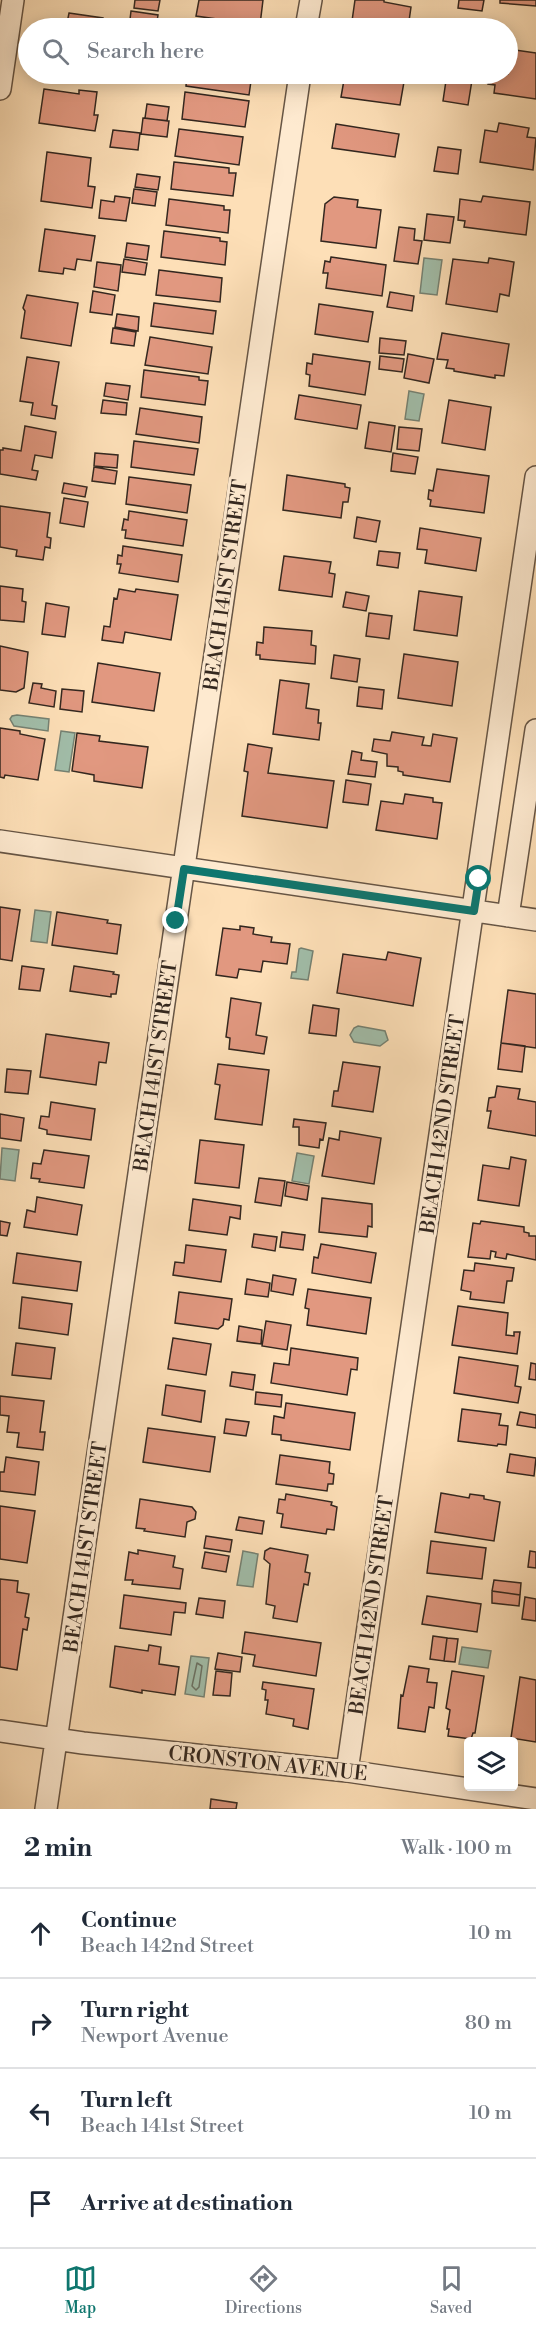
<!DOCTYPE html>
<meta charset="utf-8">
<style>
:root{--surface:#fff;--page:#f6f6f7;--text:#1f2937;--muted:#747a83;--line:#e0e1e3;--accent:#0f766e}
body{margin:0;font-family:"Libre Bodoni",serif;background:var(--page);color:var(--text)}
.controls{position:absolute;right:18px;bottom:18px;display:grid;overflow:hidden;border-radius:6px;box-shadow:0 3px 15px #0003}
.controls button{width:54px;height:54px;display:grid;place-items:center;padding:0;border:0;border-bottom:2px solid var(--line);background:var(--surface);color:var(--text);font:30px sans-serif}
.stop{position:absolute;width:18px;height:18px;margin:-14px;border:4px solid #0f766e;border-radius:50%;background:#fff}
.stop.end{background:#0f766e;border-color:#fff;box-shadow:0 2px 6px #0008}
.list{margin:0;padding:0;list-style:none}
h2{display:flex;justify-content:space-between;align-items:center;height:78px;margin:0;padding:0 24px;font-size:26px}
h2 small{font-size:20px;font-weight:400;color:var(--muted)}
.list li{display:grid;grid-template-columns:39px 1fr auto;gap:18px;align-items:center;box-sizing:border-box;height:90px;padding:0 24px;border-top:2px solid var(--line)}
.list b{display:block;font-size:22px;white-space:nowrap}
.list p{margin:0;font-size:20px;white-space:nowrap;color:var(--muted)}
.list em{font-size:20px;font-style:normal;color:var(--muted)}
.icon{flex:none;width:33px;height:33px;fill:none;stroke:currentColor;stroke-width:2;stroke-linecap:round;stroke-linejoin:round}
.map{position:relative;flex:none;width:536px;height:1809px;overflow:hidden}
.search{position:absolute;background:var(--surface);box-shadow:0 3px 15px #0003;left:18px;right:18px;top:18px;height:66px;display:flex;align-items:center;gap:15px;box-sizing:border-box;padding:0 21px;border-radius:33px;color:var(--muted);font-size:22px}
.sheet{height:438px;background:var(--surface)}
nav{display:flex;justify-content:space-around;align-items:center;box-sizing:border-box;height:84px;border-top:2px solid var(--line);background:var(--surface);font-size:16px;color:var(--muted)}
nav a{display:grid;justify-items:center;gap:3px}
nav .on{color:var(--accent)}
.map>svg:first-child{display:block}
</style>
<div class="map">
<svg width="536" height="1809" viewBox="0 0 536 1809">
<rect width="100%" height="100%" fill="#fddfb7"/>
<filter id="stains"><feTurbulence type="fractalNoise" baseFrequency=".00333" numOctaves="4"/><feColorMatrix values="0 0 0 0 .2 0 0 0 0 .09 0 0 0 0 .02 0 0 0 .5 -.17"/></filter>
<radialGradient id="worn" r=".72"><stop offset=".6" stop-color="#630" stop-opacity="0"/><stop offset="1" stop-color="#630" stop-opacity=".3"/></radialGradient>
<path fill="#a1bda9" stroke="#758172" stroke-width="1.5" d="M424 258 442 260 437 295 420 293Z
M409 391 424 394 419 421 405 419Z
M17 715 49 719 48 731 14 726 10 719 12 716Z
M61 731 75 733 69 772 55 770Z
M35 910 51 912 47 943 31 941Z
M301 948 313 951 308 980 291 978 292 972H296L299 949Z
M358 1026 385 1031 388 1040 380 1046 354 1042 350 1035 354 1028Z
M2 1148 19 1150 15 1181 0 1179Z
M297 1153 314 1156 309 1184 292 1181Z
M243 1551 258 1554 253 1587 237 1585Z
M462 1647 491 1651 488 1668 459 1664Z
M191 1656 209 1658 204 1697 185 1694Z"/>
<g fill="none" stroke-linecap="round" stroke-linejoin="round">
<path stroke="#6a7264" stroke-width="1.5" d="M197 1663 202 1666 199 1687 196 1690 192 1686Z"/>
</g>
<path fill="#e19880" stroke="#33271f" stroke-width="1.5" d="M135 0H160L158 11 134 8Z
M199 0H263L260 25 196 16Z
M355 0H384V2L411 7 408 28H351Z
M459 0H484L482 11 458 8Z
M500 0H536V6L500 3Z
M131 11 158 15 156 28H129Z
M69 13 103 18 102 28H66Z
M195 23 244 28H194Z
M508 49 536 53V99L494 93 495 85 488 84 490 74H508Z
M187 74H252L249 95 186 86Z
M345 74 404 82 400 105 341 97Z
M447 74H473L468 105 443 101Z
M44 89 79 94V90L97 92 94 115H98L95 131 39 123Z
M185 92 249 101 245 127 182 119Z
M147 104 169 107 167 121 145 118Z
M143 118 169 121 167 137 141 134Z
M499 123 529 128 527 137 536 138 533 170 480 162 485 130 497 132Z
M336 124 399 134 395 157 332 148Z
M179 129 243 137 239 165 175 156Z
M113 130 140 133 138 150 110 147Z
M438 147 461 150 458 174 434 171Z
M47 152 91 158 88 186 95 187 92 208 41 201Z
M174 162 229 168V173H236L233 196 171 189Z
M137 174 160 177 158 190 135 187Z
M134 189 157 192 155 206 132 203Z
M115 196 130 198 126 221 99 218 101 200 114 202Z
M483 196 530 202 526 235 464 227 465 221 458 220 460 199 481 202Z
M334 197 358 200 357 207 381 210 376 248 321 241 325 204Z
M169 199 224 206V210H230L228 233 166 225Z
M427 214 454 217 450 243 424 240Z
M399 227 415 229 414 240 422 241 418 264 394 261Z
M45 229 95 236 91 261 77 259 75 270 64 268 63 274 39 271Z
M164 231 220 238V241L227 242 225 265 161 257Z
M127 243 149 246 147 260 125 257Z
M331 257 386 265 382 296 326 288 328 273H323L325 261 330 262Z
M489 258 514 262 509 296 500 294 497 312 446 304 453 259 488 263Z
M124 259 147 263 145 275 122 272Z
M97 262 121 265 118 291 94 287Z
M159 270 222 278 220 302 156 295Z
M93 291 115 295 112 315 90 312Z
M390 292 414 296 412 311 387 307Z
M27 295 78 303 71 346 21 338 25 311 23 308Z
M154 303 216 311 213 334 151 326Z
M319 304 373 312 368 342 315 334Z
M117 314 139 317 138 331 115 327Z
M113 328 136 332 134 346 111 343Z
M442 333 509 344 504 376 495 375V378L454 371V369L446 368 448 360 437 359Z
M150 337 212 347 208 374 145 365Z
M380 338 406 341 404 355 379 353Z
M313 354 370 362 365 395 309 386 310 375 306 374 307 363 312 364Z
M408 354 434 359 429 383 404 378Z
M380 356 404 359 402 372 379 369Z
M27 357 59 362 52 405 57 406 55 419 31 415 33 403 20 401Z
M144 370 199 377V380L208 381 205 405 141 397Z
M106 383 130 386 128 400 104 396Z
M299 395 361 405 357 429 295 419Z
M103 400 127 403 126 415 101 413Z
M449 400 491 407 485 450 442 443Z
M140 408 202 417 199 443 136 434Z
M369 422 395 426 391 452 365 448Z
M25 426 56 432 52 458 35 455 32 470 38 471 36 480 0 474V450H3V448L21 451Z
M399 427 422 429 419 451 397 449Z
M134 441 198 449 194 475 131 467Z
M95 453 118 455 117 468 94 466Z
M393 453 418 457 415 474 391 471Z
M94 467 117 471 115 484 92 481Z
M437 469 489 476 484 513 430 506 431 500 428 499 429 490 433 491Z
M287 475 345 484V487L350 488 348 502H343L341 518 283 510Z
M129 477 191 485 187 513 126 504Z
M64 483 87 487 85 497 62 493Z
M64 498 88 502 84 527 60 523Z
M0 506 50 513 47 537 51 538 50 548 45 547 43 560 16 556 17 550 0 547Z
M129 511 187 520 183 546 125 538 126 530H122L124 519 128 520Z
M357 517 380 521 376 542 354 538Z
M420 528 481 538 476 571 425 563 427 550 417 549Z
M123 546 182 555 178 582 119 573 121 564H117L118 555 122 556Z
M379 551 400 553 398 568 377 565Z
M284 556 331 562 329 573 335 574 332 597 279 590Z
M0 586 23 589 22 601 26 602 24 622 0 620Z
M119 589 135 592 136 589 178 595 171 640 125 632 123 643 102 640 104 626 110 627 114 598 117 599Z
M419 591 462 597 457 636 414 630Z
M346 592 369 596 366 611 343 607Z
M46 603 69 607 65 637 42 634Z
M369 613 392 616 389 639 366 636Z
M264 627 312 631 311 645 316 646 315 664 260 659V655H256L257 642 263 643Z
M0 646 28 652 24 688 16 692 0 690Z
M404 654 458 662 452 706 398 698Z
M334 655 360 659 357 682 331 678Z
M98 663 160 673 154 711 92 702Z
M280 680 309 684 306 708 319 710 318 723H321L319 740 273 734Z
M33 683 42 684 41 688 56 691 54 707 29 703Z
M359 687 384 690 382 709 357 706Z
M62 689 84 691 82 712 60 709Z
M0 728 20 731V734L45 739 38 780 5 775 4 778 0 777Z
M392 732 424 737 422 745 431 746 433 734 457 738 450 782 403 775V772L398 771V767L387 766V754L372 751 374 739 390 741Z
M77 733 100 736 99 741 148 747 142 788 94 781V775L72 771Z
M248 744 272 748 268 773 334 781 327 828 242 816 248 772 244 771Z
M352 751 362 753 361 760 377 762 375 777 348 774Z
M346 780 371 784 368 805 343 802Z
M405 794 433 798V802L442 803 437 839 376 830 381 801 403 804Z
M0 907 20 910 12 961 0 959Z
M57 912 108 920 107 923 121 925 117 954 52 945Z
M240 926 254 928 253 934 272 937 271 942 290 944 287 964 263 961 261 972 239 969 237 978 216 975 223 928 240 930Z
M388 952 421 958 413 1006 337 993 343 954 386 960Z
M22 966 44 969 40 991 19 989Z
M74 966 114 972 113 974 119 975 116 994H111V997L70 991Z
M508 990 536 994V1048L501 1043Z
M231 998 261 1003 256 1035 267 1037 264 1054 229 1049 230 1038 226 1037Z
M313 1005 339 1009 336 1036 309 1033Z
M46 1034 109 1043 106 1063 99 1062 96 1085 40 1077Z
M501 1043 525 1046 522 1072 498 1069Z
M343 1062 380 1067 373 1112 332 1106 334 1091H338Z
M218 1064 269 1070 262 1125 215 1119 220 1085 215 1084Z
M7 1069 31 1071 28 1094 5 1092Z
M497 1086 520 1089 518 1099 536 1102V1136L488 1128 491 1111H487L489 1098 495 1097Z
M51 1102 95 1109 91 1140 47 1134V1130L39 1128 41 1116 49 1117Z
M0 1114 24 1118 21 1141 0 1138Z
M294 1119 326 1123 323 1140 320 1139 319 1148 299 1145V1127H293Z
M340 1131 381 1138 374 1184 322 1176 329 1138 339 1140Z
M200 1140 244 1145 239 1188 195 1183Z
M44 1150 89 1156 84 1188 39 1182 40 1179 31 1178 33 1163 41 1164Z
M511 1157 526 1160 519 1206 478 1200 483 1165 509 1169Z
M259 1178 285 1181 281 1206 255 1202Z
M287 1182 309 1186 307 1200 285 1196Z
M37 1197 82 1205 77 1235 24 1227 27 1210 35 1212Z
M322 1198 372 1204V1227L368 1226 367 1237 319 1232Z
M193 1199 241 1206 240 1219 230 1217 227 1235 189 1230Z
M0 1221 10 1223 7 1236 0 1235Z
M481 1221 524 1227V1232L529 1233V1236H536V1260L507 1254 506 1259 495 1257 496 1252 491 1251 490 1259 468 1257 473 1223 480 1224Z
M282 1232 305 1235 303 1250 280 1247Z
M254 1234 277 1237 275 1251 252 1247Z
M321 1244 376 1253 371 1283 312 1273 314 1257 318 1258Z
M186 1245 226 1250 221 1282 173 1275 175 1262 184 1263Z
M17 1253 81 1262 77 1291 13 1283Z
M475 1263 514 1268 512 1281H507L504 1303 470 1299 471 1292 461 1290 464 1270 474 1271Z
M273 1275 296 1279 293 1295 271 1291Z
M247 1279 270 1283 268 1297 245 1294Z
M308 1289 371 1298 366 1334 307 1325 309 1309 305 1308Z
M179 1292 232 1299 229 1320 224 1319 223 1325 218 1329 175 1323Z
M22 1297 72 1304 68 1335 19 1328Z
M458 1306 508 1313 506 1335 514 1336V1332H520L517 1354 452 1345Z
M266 1321 291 1325 287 1350 262 1346Z
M239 1326 262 1330 261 1344 237 1341Z
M173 1338 211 1344 206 1375 168 1369Z
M16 1343 55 1348 51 1379 12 1375Z
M291 1348 358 1358 357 1370 351 1369 347 1395 271 1383 274 1363 289 1365Z
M459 1357 518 1366 515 1386 521 1387 518 1403 454 1393Z
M531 1363 536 1364V1380L529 1379Z
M232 1372 255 1375 253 1390 230 1386Z
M166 1385 205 1391 201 1422 162 1415Z
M256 1392 282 1395 281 1407 255 1404Z
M0 1396 44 1401 40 1432H45L43 1450 17 1447 19 1433 7 1432 9 1416 0 1415Z
M286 1403 355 1413 350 1450 281 1440V1435L272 1434 274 1416 284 1418Z
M462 1409 501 1414 499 1425 508 1426 506 1445 498 1444 497 1446 458 1441Z
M520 1412 536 1415V1428L517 1425Z
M226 1419 249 1422 246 1436 224 1433Z
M148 1428 215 1437 210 1472 143 1462Z
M510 1454 536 1458 534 1476 507 1472Z
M280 1455 330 1462 329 1473 334 1474 333 1484H328L327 1491 276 1484Z
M6 1457 39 1462 35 1495 0 1491V1472H4Z
M441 1493 469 1498 470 1494 484 1496V1499L500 1502 494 1541 435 1532Z
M286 1494 332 1502 331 1505 337 1507 334 1530 327 1529 326 1534 281 1527 283 1514 277 1513 279 1499 285 1500Z
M140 1499 192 1507 196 1512 195 1519 187 1522 185 1537 144 1531 145 1529 136 1528Z
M0 1506 35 1511 27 1563 0 1559Z
M239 1517 264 1521 262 1534 236 1530Z
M206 1536 232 1540 230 1552 204 1548Z
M431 1541 486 1548 482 1579 427 1573Z
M270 1548 308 1555 305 1572 310 1573 308 1585 304 1584 297 1622 273 1618 275 1606 266 1604 270 1564 264 1559 265 1551Z
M138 1550 175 1556 173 1567 183 1569 180 1589 132 1584 133 1580H125L129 1552 138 1554Z
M530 1551 536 1552V1568L528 1567Z
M205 1552 229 1556 226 1572 202 1568Z
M0 1579 18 1581 17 1592 29 1594 25 1617 29 1618 27 1630 23 1629 17 1670 0 1667Z
M494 1580 521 1583 520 1595 492 1591Z
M492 1591 520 1595 519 1606 492 1603Z
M124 1595 186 1603 185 1613 174 1612 171 1635 120 1628Z
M427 1596 481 1604 477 1632 422 1624Z
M525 1597 536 1599V1621L522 1619Z
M199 1598 225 1601 223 1618 196 1614Z
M245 1632 321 1643 316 1676 253 1666 255 1655 242 1653Z
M433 1636 447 1638 444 1661 430 1659Z
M447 1638 458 1639 455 1662 444 1661Z
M149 1645 161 1647 159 1664 179 1667 175 1695 142 1690V1693L110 1687 115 1646 148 1651Z
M218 1653 242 1657 240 1672 215 1669Z
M409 1666 429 1669 427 1682 437 1683 434 1708 429 1707 425 1732 398 1728 401 1695 403 1696Z
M216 1671 232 1673 230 1696 213 1695Z
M452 1671 484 1676 475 1733H473L471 1739 448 1736 449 1729H447L450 1710 446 1708Z
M520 1677 536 1680V1742L511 1738Z
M263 1682 314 1689 308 1729 293 1726 294 1719 266 1714 268 1700H265L266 1690 262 1689Z
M211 1799 237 1803 236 1809H210Z"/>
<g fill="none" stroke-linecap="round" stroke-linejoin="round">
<g stroke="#665545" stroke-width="24">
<path id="street" d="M306 28 311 0
M0 89 13 0
M0 841 536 920
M508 916 536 730
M0 1731 83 1743 347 1771 536 1799
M347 1771 536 477
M46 1809 300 74"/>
</g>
<use href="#street" stroke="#feead0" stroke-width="21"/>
</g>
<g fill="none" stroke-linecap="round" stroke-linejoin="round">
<path stroke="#0f766e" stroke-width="8" d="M176 921 184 869 474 911 479 879"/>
</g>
<g text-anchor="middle" stroke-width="6" stroke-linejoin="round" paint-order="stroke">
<g font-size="20" fill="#33271f" stroke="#feead0">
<text transform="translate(225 585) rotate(-82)" y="7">BEACH 141ST STREET</text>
<text transform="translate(155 1066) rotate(-82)" y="7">BEACH 141ST STREET</text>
<text transform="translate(442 1124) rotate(-82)" y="7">BEACH 142ND STREET</text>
<text transform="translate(85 1547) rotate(-82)" y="7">BEACH 141ST STREET</text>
<text transform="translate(371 1605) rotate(-82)" y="7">BEACH 142ND STREET</text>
<text transform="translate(268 1763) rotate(6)" y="7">CRONSTON AVENUE</text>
</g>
</g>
<rect width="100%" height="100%" filter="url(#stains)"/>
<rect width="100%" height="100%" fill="url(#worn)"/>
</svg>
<div class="controls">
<button><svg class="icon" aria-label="layers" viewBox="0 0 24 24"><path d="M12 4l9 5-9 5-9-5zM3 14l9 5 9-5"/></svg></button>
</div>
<div class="stop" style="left:479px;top:879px"></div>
<div class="stop end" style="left:176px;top:921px"></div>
<div class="search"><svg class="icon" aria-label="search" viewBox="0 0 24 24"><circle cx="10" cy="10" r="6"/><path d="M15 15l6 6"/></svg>Search here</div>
</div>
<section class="sheet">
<h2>2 min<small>Walk · 100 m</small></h2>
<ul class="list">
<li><svg class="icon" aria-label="ahead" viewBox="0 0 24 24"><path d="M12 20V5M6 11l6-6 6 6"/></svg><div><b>Continue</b><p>Beach 142nd Street</p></div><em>10 m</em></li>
<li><svg class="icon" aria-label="right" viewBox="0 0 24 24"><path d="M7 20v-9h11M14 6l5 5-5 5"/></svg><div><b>Turn right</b><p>Newport Avenue</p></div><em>80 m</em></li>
<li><svg class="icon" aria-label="left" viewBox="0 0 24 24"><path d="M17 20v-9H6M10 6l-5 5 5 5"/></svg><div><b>Turn left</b><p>Beach 141st Street</p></div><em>10 m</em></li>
<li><svg class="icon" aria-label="arrive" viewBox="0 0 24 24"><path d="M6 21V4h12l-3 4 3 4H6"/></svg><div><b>Arrive at destination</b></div></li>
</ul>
</section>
<nav>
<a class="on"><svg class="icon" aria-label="map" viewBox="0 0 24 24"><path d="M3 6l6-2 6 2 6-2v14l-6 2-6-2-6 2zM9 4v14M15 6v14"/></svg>Map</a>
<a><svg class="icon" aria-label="directions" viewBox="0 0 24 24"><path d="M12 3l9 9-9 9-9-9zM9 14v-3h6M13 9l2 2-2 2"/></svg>Directions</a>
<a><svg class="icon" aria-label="saved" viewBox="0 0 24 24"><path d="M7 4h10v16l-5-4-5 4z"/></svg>Saved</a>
</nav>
